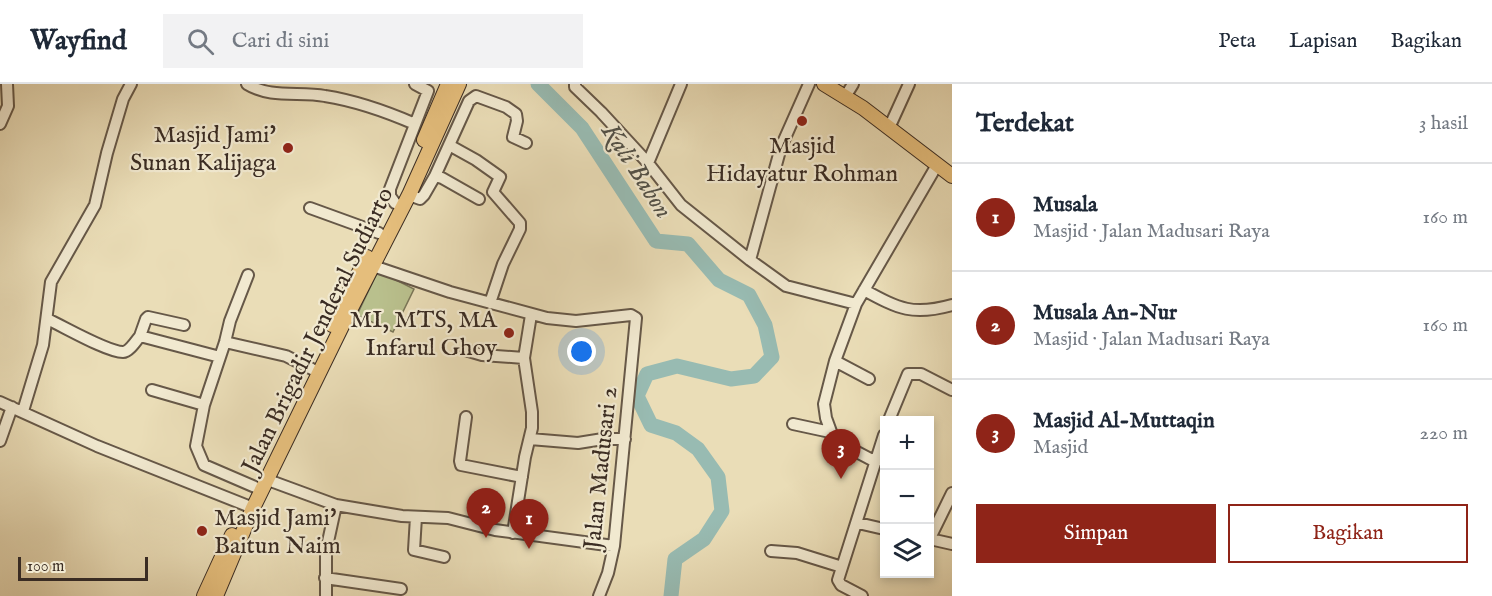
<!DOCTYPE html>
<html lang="id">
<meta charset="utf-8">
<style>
:root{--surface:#fff;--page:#f2f2f3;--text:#1f2937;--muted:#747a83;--line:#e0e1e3;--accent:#8f2418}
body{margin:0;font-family:"IM FELL English",serif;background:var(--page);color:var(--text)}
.controls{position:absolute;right:18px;bottom:18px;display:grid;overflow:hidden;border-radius:0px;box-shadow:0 3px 9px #0003}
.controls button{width:54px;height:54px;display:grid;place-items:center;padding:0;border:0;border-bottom:2px solid var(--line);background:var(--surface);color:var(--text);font:30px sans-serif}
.scale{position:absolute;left:18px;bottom:15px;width:130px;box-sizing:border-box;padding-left:6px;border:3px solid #3a2c23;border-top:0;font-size:16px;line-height:21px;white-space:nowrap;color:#3a2c23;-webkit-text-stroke:4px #f1e9d0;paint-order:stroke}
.you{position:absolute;left:582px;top:268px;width:21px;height:21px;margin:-15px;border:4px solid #fff;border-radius:50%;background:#1a73e8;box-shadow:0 0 0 9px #1a73e833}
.badge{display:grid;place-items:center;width:39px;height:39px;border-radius:50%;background:var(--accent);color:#fff;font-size:20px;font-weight:700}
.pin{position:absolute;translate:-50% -50px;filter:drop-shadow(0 2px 3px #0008)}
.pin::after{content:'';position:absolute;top:32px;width:21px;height:18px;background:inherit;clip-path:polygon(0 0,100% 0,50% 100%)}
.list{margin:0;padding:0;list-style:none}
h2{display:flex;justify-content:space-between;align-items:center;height:78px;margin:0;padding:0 24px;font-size:26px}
h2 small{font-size:20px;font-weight:400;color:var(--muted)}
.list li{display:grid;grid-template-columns:39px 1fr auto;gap:18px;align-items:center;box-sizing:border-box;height:108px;padding:0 24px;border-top:2px solid var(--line)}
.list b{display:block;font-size:22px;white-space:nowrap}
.list p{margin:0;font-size:20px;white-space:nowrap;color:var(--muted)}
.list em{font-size:20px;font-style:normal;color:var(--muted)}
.actions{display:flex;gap:12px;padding:18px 24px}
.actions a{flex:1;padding:14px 0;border:2px solid var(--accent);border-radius:0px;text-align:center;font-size:21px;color:var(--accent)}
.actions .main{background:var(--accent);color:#fff}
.icon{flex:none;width:33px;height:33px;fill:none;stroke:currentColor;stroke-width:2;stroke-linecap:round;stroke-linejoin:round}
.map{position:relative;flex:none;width:952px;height:512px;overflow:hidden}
header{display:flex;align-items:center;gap:36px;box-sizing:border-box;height:84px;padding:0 30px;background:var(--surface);border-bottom:2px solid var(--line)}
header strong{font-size:28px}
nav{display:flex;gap:33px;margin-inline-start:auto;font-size:21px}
.search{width:420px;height:54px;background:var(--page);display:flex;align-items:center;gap:15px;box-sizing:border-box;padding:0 21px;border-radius:0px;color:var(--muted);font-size:22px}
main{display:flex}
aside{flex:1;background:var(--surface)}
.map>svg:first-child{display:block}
</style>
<header>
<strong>Wayfind</strong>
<div class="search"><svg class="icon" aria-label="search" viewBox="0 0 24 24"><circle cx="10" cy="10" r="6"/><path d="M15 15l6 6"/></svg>Cari di sini</div>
<nav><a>Peta</a><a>Lapisan</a><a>Bagikan</a></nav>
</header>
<main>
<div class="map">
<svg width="952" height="512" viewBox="0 0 952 512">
<rect width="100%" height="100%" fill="#eaddb7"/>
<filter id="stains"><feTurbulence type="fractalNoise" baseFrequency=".00333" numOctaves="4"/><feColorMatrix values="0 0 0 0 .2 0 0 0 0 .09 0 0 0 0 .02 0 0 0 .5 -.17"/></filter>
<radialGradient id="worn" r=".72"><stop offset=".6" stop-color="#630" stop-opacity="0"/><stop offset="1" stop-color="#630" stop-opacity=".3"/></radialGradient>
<path fill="#b9c08d" stroke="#7a7658" stroke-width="1.5" d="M378 187 414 205 393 248 357 231Z"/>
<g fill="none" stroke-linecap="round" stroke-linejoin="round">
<path stroke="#98bbb2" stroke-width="15" d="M538 0 582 44 656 157 688 160 719 196 749 211 765 241 772 273 754 292 731 295 677 282 647 290 637 312 651 341 676 349 698 365 718 393 722 427 704 455 675 475 671 512"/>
<g stroke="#665848" stroke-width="14">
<path id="minor" d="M247 0C271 15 300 7 325 12 357 17 385 27 415 40
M575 0V3L601 28 648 79 681 121 750 176 786 202 856 220
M845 13 853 0
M0 40 8 22 7 0
M889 44 909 0
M449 61 476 76 500 93 493 108 520 139V145L503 180 490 219
M648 79 681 0
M435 92 469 17 476 12 506 23 516 30 517 37 513 53 526 59
M409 111 420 115 424 111 435 92 442 94 479 115
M395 119 390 112V105L428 7 415 0
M310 124 379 149
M750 176 781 63 809 0
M373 182 450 208 547 234 576 237 631 231 636 234 614 462 608 489 599 512
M248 191 230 237 225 258 204 321 196 362 204 381 255 403
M864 206C899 225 913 232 952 221
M47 235C63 242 107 268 123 268 129 268 136 257 140 252
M184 241 148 233 146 235 140 252 220 273
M225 258 286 272 312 285
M465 266 482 271 524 274
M835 277 869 295
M152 306 204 321
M0 318 97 362 253 424
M23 327 43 261 51 198 95 121 107 69 123 15 131 0
M466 333 460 377 461 381 522 393
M889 336 908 290H921L952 306
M793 340 830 348
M530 355 578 359 603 355H625
M0 357 12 323
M876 378 834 356 826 334 824 320 835 277 856 220 937 81
M268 396 336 421 402 432 448 434 495 446 614 462
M416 433 414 466 444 473
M858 439 884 445
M513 449 525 373 532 344V328L524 274 531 231
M930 454 952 409
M930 455 952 460
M771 467 797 469 842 483
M325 494 401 505
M326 512V467L336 421
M862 512 841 501 838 496 884 351"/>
</g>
<g stroke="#3a2c23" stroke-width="16">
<path id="major" d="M824 0 863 24 952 92
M424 56 448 0
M332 241 367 173
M204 512 232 451
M216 512 253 424 343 240 409 111 459 0"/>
</g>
<use href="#minor" stroke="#f1e9d0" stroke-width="10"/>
<use href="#major" stroke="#e5be7c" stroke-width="14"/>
</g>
<g fill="#8f2418" stroke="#f1e9d0" stroke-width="2">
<circle cx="802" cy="37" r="6"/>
<circle cx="288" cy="64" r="6"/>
<circle cx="509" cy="249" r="6"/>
<circle cx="202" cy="447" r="6"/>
</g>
<g text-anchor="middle" stroke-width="4.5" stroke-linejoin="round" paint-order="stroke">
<g font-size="24" fill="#3a2c23" stroke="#f1e9d0" text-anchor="end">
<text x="276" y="58">Masjid Jami'<tspan x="276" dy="28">Sunan Kalijaga</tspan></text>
<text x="802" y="69" text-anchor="middle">Masjid<tspan x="802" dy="28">Hidayatur Rohman</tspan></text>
<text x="497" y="243">MI, MTS, MA<tspan x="497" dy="28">Infarul Ghoy</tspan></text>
<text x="214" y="441" text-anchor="start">Masjid Jami'<tspan x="214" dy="28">Baitun Naim</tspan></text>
</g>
<g font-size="24" fill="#3a2c23" stroke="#f1e9d0">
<text transform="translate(317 246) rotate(-64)" y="8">Jalan Brigadir Jenderal Sudiarto</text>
<text transform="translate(600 384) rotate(-84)" y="8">Jalan Madusari 2</text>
</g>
<g font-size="26" font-style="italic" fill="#525047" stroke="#f1e9d0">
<text transform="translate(638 86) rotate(57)" y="9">Kali Babon</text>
</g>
</g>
<rect width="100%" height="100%" filter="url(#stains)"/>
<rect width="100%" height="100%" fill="url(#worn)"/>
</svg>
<div class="controls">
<button>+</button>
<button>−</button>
<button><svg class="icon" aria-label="layers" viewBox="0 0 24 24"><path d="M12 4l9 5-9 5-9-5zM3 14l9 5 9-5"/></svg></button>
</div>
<div class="scale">100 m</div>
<div class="you"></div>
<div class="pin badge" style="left:529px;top:465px">1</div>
<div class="pin badge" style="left:486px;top:454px">2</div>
<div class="pin badge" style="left:841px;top:395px">3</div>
</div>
<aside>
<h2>Terdekat<small>3 hasil</small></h2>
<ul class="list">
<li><span class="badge">1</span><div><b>Musala</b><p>Masjid · Jalan Madusari Raya</p></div><em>160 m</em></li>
<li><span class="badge">2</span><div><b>Musala An-Nur</b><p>Masjid · Jalan Madusari Raya</p></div><em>160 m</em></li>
<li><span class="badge">3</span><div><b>Masjid Al-Muttaqin</b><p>Masjid</p></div><em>220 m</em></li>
</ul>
<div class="actions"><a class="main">Simpan</a><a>Bagikan</a></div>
</aside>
</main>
